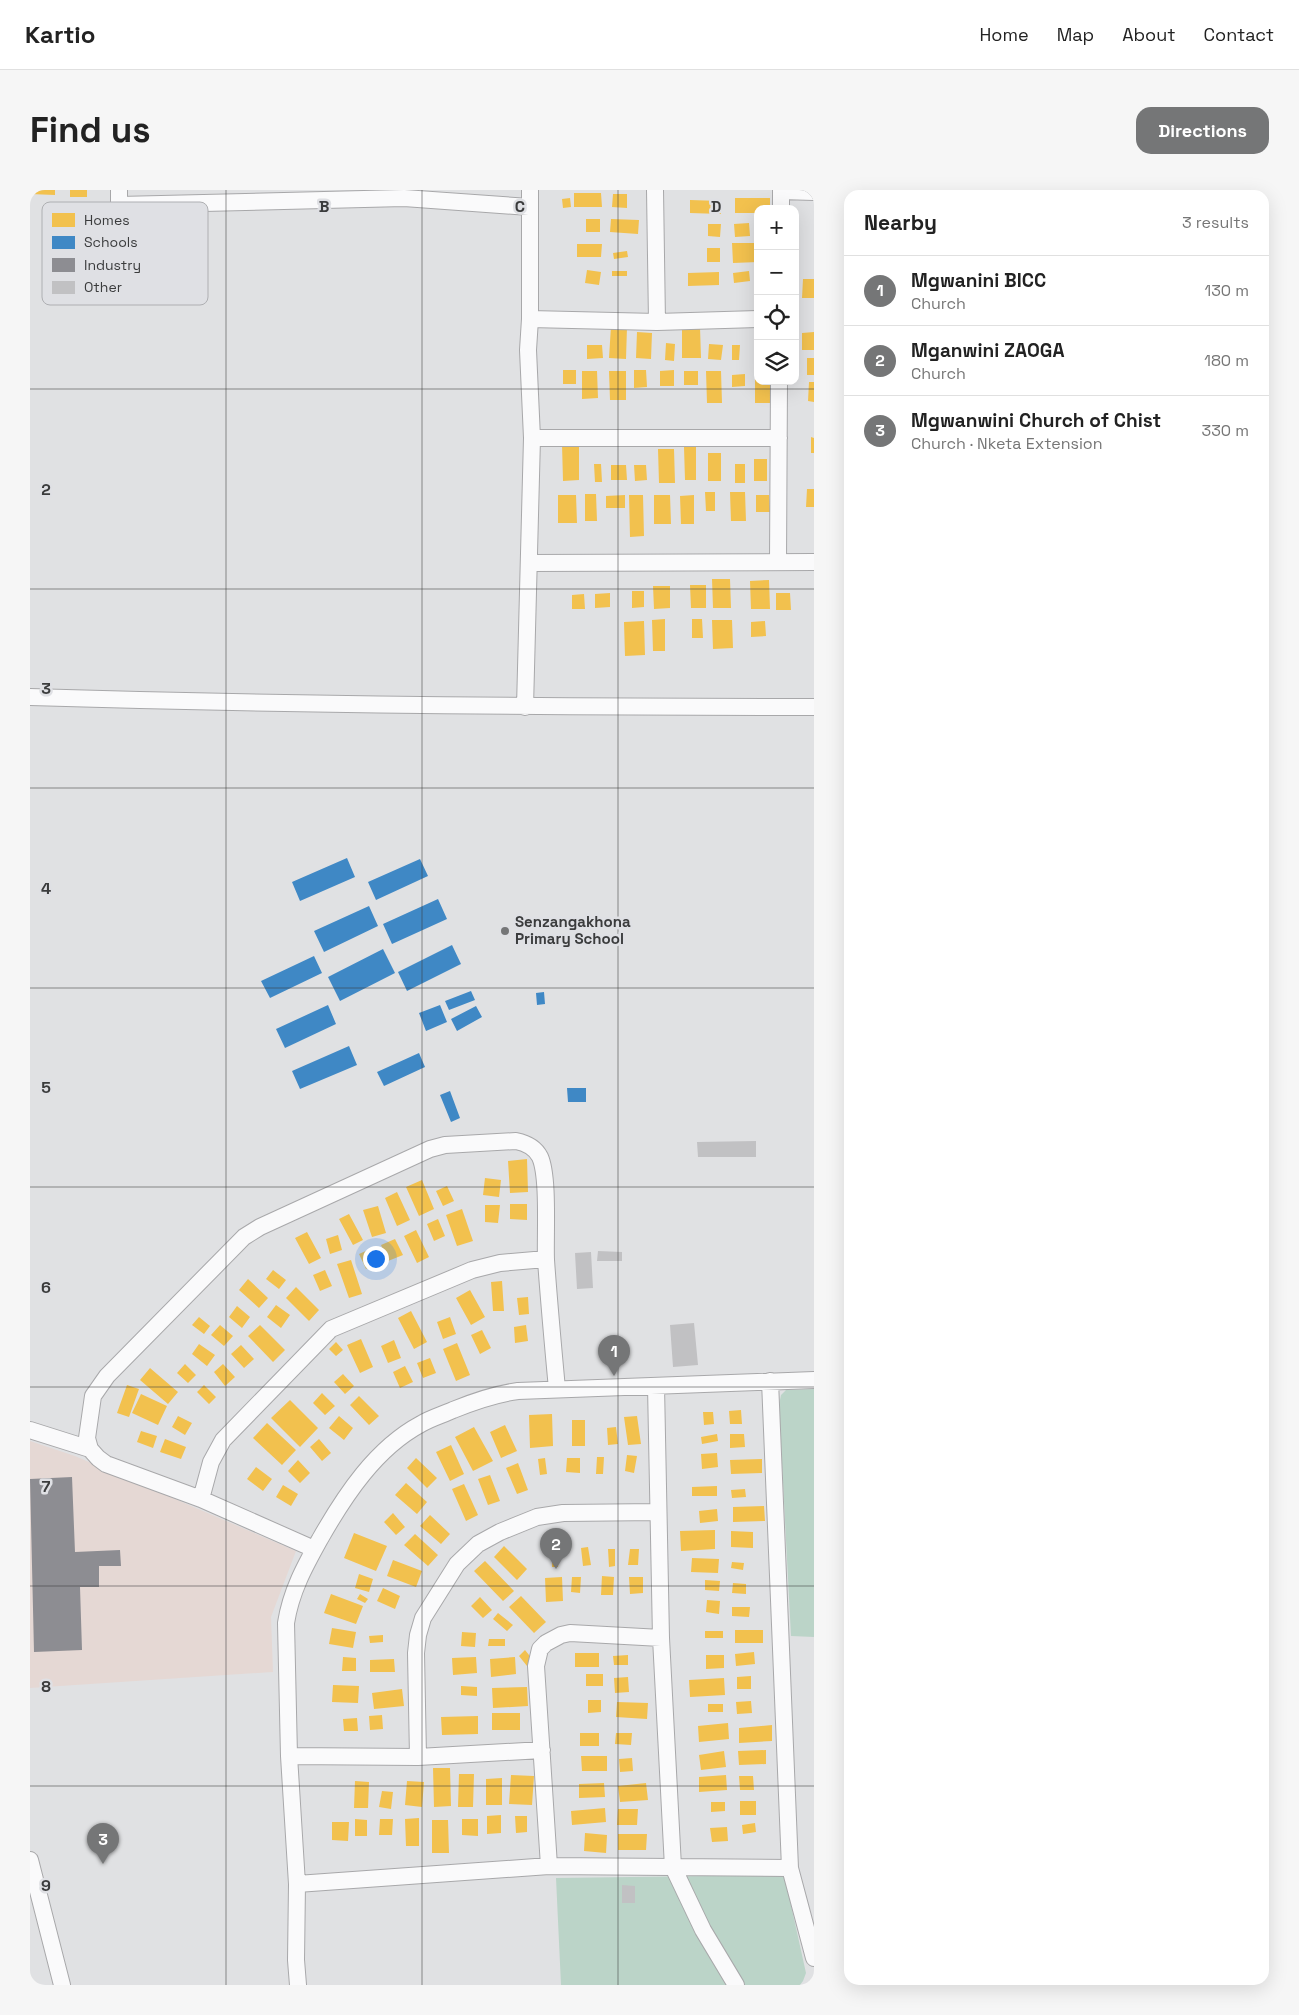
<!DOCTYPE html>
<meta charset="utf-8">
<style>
:root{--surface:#fff;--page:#f6f6f6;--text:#222;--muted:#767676;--line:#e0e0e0;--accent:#757677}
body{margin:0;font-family:"Space Grotesk",sans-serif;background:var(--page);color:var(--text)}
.controls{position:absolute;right:15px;top:15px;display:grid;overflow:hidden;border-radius:10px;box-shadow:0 5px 20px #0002}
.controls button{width:45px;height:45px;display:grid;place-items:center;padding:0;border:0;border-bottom:1px solid var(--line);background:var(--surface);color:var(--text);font:25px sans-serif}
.you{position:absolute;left:345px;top:1068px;width:18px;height:18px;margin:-12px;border:4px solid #fff;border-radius:50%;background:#1a73e8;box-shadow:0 0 0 8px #1a73e833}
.badge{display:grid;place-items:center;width:32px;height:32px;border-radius:50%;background:var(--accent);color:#fff;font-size:16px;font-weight:700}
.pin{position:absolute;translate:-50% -41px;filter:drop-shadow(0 1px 2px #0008)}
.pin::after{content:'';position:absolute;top:26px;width:18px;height:15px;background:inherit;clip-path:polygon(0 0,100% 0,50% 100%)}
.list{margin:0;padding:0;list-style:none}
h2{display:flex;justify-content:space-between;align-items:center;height:65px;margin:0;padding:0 20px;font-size:21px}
h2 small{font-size:16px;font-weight:400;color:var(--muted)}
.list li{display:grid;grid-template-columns:32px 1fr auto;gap:15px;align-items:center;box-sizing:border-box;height:70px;padding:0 20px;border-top:1px solid var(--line)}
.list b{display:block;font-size:19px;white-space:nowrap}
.list p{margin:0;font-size:16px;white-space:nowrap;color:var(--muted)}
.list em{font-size:16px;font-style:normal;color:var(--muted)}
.icon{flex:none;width:28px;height:28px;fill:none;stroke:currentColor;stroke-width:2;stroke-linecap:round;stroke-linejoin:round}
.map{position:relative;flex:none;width:784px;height:1795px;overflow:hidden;border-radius:15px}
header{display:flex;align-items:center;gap:30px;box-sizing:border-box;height:70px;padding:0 25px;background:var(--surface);border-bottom:1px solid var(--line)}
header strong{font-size:24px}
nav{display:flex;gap:28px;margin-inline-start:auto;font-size:18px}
.intro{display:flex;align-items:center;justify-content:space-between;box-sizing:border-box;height:120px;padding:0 30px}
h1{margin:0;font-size:35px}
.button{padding:12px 22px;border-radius:15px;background:var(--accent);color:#fff;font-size:18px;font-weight:700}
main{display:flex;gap:30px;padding:0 30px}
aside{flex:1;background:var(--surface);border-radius:15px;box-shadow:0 5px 20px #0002}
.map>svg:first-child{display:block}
</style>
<header>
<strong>Kartio</strong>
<nav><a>Home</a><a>Map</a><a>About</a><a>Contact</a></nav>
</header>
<div class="intro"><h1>Find us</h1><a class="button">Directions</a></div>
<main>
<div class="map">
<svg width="784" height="1795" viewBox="0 0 784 1795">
<rect width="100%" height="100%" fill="#e0e1e3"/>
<path fill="#e5d8d4" d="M0 1251 45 1266 266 1361 241 1427 243 1482 0 1498Z"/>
<path fill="#bbd4c8" d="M784 1199V1447L761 1446 749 1215 751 1205 756 1200Z
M750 1685 755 1688 776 1783 773 1791 770 1795H531L526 1688Z"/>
<path fill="#f2c14e" d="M0 0H25V5L0 4Z
M40 0H57V7H40Z
M544 3H571L572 17H544Z
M583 4H597V18L582 17Z
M540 8 541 17 533 18 532 9Z
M705 8H740V19H728V23H705Z
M660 10 691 11V24L660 23Z
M556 29H570V42H556Z
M581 29 609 30 608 44 580 42Z
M719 33 720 46 705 47 704 34Z
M678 34H691L690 47 678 46Z
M702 53H728V72L703 73Z
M547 54H572L571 67H547Z
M677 58H690V72H677Z
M597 61 598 67 584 69 583 63Z
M557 80 571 82 569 95 555 93Z
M582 81H597V86H582Z
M719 81 720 91 704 93 703 83Z
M689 82V95L658 96V83Z
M773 89H784V108H772Z
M581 136 597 137 596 169 579 168Z
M652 137H670L671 168H652Z
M607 142 622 143 621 169 606 168Z
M784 142V160H772V143Z
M636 153 645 154 644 171 635 170Z
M679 154 693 155 691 170 678 169Z
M557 155H572L573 168 557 169Z
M702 155H710L709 170H702Z
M777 168H784V185H777Z
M533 180H546V194H533Z
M604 180H616L617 197 604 198Z
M644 180V196H630V181Z
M552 181H567L568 208 552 209Z
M579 181H596V210H580Z
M654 181H668V195H654Z
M676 181H691L692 213H677Z
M715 184V196L702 197V185Z
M725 184H728V191H740V213H725Z
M779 192H784V212L778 211Z
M781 247 784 248V263H781Z
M532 254H549V290L533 291Z
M654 257H666V290H655Z
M628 259H644L645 293H629Z
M678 263H691V291H678Z
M724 269H737V291H724Z
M564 274H571L572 292H565Z
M705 274H715V293H705Z
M581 275H596L597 290H581Z
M604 275H616L617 290 605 291Z
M777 299H784V317H776Z
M675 302H685V321H676Z
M700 302H715L716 331H701Z
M555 304H566L567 331H555Z
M528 305H546L547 333H528Z
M595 305V318H576V306Z
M599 305H613L614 346 600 347Z
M624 305H640L641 334H624Z
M664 305V334H651L650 306Z
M726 305H739L740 322H726Z
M682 389H700L701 418H683Z
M739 390 740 419H721L720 391Z
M660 395H676V418H661Z
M623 396H640V418L624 419Z
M602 401H614V417L602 418Z
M580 403V417L565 418V404Z
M746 403H760L761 420H746Z
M554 404 555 419H542V405Z
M635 429V461H623L622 430Z
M662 429H672L673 448H662Z
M682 430H702L703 458 683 459Z
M614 431 615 465 595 466 594 432Z
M735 431 736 446 721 447V432Z
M497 969 498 1002 480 1003 478 971Z
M455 988 471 990 469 1007 453 1005Z
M392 990 404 1019 389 1026 376 997Z
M417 996 424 1011 413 1016 406 1001Z
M367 1002 380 1030 367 1036 355 1008Z
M480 1014H497V1030L480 1029Z
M455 1015H470L468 1033 455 1032Z
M348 1016 356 1043 342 1047 333 1020Z
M432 1019 443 1051 427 1056 416 1025Z
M319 1024 333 1050 323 1055 309 1029Z
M408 1029 415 1046 404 1051 397 1034Z
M386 1040 399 1067 387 1073 374 1046Z
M277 1042 291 1068 279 1074 265 1048Z
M308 1045 312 1060 300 1064 296 1049Z
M365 1049 373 1065 358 1071 351 1055Z
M340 1059 347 1074 336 1079 329 1064Z
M321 1070 332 1104 319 1108 307 1074Z
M243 1080 256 1090 249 1099 236 1089Z
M295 1080 302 1096 290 1101 283 1085Z
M218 1089 238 1108 229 1118 209 1100Z
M472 1091 474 1121H463L461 1092Z
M266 1097 289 1120 279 1131 256 1108Z
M440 1100 455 1127 441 1135 426 1108Z
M498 1107 499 1124 489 1125 487 1108Z
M246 1115 260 1125 251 1138 237 1127Z
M207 1116 220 1127 212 1138 199 1127Z
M381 1121 397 1152 384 1159 368 1128Z
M169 1127 180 1136 174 1144 162 1135Z
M420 1127 426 1144 413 1149 407 1132Z
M190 1135 203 1146 194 1156 181 1145Z
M230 1135 255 1160 243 1172 218 1146Z
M496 1135 498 1151 485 1153 484 1137Z
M452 1140 461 1158 450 1164 441 1145Z
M331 1149 343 1177 330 1183 317 1155Z
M364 1150 371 1168 358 1173 351 1156Z
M306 1152 313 1160 306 1166 299 1159Z
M427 1153 440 1185 426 1191 413 1159Z
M169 1154 185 1165 177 1176 162 1164Z
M211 1155 224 1169 214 1178 201 1164Z
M400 1168 406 1183 393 1188 387 1173Z
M155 1174 166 1185 158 1193 147 1183Z
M193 1174 205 1187 195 1196 184 1182Z
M375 1176 383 1192 370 1198 363 1182Z
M120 1178 148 1202 138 1214 110 1190Z
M313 1184 324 1196 315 1204 304 1192Z
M97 1195 109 1199 99 1227 87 1223Z
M174 1195 186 1207 179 1214 167 1202Z
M292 1203 305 1216 295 1225 283 1213Z
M111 1204 137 1216 128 1235 102 1223Z
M329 1206 349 1226 339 1235 320 1215Z
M260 1210 288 1238 270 1257 241 1228Z
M711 1220 712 1234H700L699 1221Z
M673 1222H683L684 1234 674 1235Z
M522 1224 523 1256 500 1258 499 1225Z
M148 1226 162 1233 155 1245 142 1237Z
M309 1226 323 1238 314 1250 299 1238Z
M607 1226 611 1254 598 1255 594 1227Z
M542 1230H555V1256H542Z
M237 1233 266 1260 252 1275 223 1248Z
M475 1235 487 1261 471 1268 460 1242Z
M444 1237 463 1271 443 1281 425 1247Z
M586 1237 588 1254 578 1255 577 1238Z
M111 1241 127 1246 123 1258 107 1252Z
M687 1244 688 1251 672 1254 671 1247Z
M700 1244H714L715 1257 700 1258Z
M135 1249 156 1257 151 1269 130 1262Z
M289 1249 301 1263 292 1271 280 1257Z
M421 1255 434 1284 420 1291 406 1262Z
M687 1263 688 1277 672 1279 671 1264Z
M597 1265 607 1266 604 1283 595 1281Z
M567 1267H574L573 1284H566Z
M386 1268 407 1288 397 1298 377 1278Z
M515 1268 517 1284 510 1285 508 1269Z
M537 1268H550V1283L536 1282Z
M732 1269V1283L701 1284 700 1270Z
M268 1270 280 1283 270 1293 258 1281Z
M488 1273 498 1300 487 1304 476 1278Z
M226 1277 242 1289 233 1301 217 1289Z
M460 1285 470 1311 458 1315 448 1289Z
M376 1293 397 1312 387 1324 365 1305Z
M434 1294 448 1325 436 1331 422 1299Z
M253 1295 268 1304 261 1316 246 1307Z
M687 1296V1306H662V1297Z
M715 1299 716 1307 702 1308 701 1300Z
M734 1316 735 1331 703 1332V1317Z
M687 1319 688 1331 670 1333 669 1321Z
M363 1323 375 1337 366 1345 354 1332Z
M400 1325 420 1344 411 1354 390 1336Z
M685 1340V1359L651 1361 650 1341Z
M701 1341 723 1342V1358L701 1357Z
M324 1343 357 1356 346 1381 314 1368Z
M385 1344 408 1365 398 1376 374 1355Z
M474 1356 497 1379 487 1390 464 1367Z
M558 1357 561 1375 553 1376 551 1358Z
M523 1359H529L528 1377H522Z
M578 1359H585V1376L579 1377Z
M600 1359H609L608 1375H598Z
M662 1368 689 1369 688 1383 661 1382Z
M363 1370 392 1381 386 1397 357 1386Z
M455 1371 484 1401 473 1411 444 1381Z
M702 1372 714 1373 713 1380 701 1378Z
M329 1384 343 1389 339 1402 325 1398Z
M572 1386 584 1387 583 1405H571Z
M532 1387 533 1411 516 1412 515 1388Z
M542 1387H551L550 1403 541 1402Z
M599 1387H613V1403L600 1404Z
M675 1390 690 1391 689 1401 675 1400Z
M703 1393 716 1394V1404L702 1403Z
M353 1398 370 1406 365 1419 347 1411Z
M301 1404 333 1416 326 1434 294 1423Z
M330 1404 338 1409 335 1413 327 1409Z
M491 1406 516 1432 504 1443 479 1417Z
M450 1407 462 1420 453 1428 441 1416Z
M677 1410 690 1411 689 1424 676 1422Z
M702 1417H720L719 1427 702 1426Z
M468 1423 483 1435 477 1441 463 1429Z
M302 1438 326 1442 323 1458 299 1454Z
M705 1440H733V1453H705Z
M675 1441H693V1448H675Z
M432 1442 446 1443 445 1457 431 1456Z
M353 1445V1452L340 1453 339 1446Z
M459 1449H475V1456H458Z
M495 1460 503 1470 497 1476 489 1466Z
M724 1462 725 1474 706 1476 705 1464Z
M545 1463H569V1477H545Z
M598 1465V1475H584L583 1466Z
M676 1465H694V1478L676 1479Z
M313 1467 326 1468V1481H312Z
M446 1467 447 1483 423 1485 422 1468Z
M485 1467 486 1484 461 1487 460 1469Z
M364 1469 365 1482H340V1470Z
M556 1484H573V1496H556Z
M721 1486V1499H707V1487Z
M598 1487 599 1502 585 1503 584 1488Z
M694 1488 695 1505 660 1507 659 1490Z
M303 1495 329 1496 328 1513 302 1512Z
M431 1496 447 1497V1506L431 1505Z
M497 1497 498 1516 463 1518 462 1498Z
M372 1499 374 1516 344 1519 342 1503Z
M558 1510H571V1522L558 1523Z
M721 1511 722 1523 707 1524 706 1512Z
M587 1512 618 1513 617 1529 586 1527Z
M678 1514H693V1522H678Z
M462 1523H490V1540H462Z
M352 1525 353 1539 340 1540 339 1526Z
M448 1526V1544L412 1545 411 1527Z
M327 1528 328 1541H314L313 1529Z
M698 1533 699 1549 669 1552 668 1536Z
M742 1535V1551L709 1553V1538Z
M550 1543H569V1556H550Z
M586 1543H602L601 1555 585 1554Z
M736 1560V1574L709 1575 708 1561Z
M694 1561 696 1577 671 1580 669 1565Z
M551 1566H577V1581H552Z
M602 1568 603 1581 590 1582 589 1569Z
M403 1578H420L421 1616 404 1617Z
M429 1584H444L443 1617H428Z
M481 1585 504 1586 502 1615 479 1614Z
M696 1585 697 1600 669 1602V1587Z
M709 1586H723L724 1600H710Z
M472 1588V1615H456V1589Z
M325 1591 339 1592 338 1618H324Z
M377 1591 394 1592 392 1617 375 1615Z
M574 1593 575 1607 549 1608V1594Z
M616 1593 618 1610 590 1612 588 1596Z
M352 1601 363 1602 361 1619 349 1617Z
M710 1611H726V1625H710Z
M681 1612H695V1621L681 1622Z
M575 1618 576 1632 542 1635 541 1621Z
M588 1619H608L607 1635H587Z
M471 1625V1643L457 1644V1626Z
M485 1626H497V1642L486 1643Z
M389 1628V1656H376L375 1629Z
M325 1629 337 1630V1646H325Z
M350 1629H363L362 1645H349Z
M432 1629H448V1646L432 1645Z
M402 1630H418L419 1663H402Z
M302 1632H319L318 1651 302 1650Z
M725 1633 726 1642 713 1644 712 1635Z
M697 1637 698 1651 682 1652 680 1638Z
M555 1643 577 1645 576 1663 554 1661Z
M588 1644H617L616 1660H588Z"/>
<path fill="#3f88c5" d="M317 668 325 687 270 711 262 692Z
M390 669 398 686 346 710 338 692Z
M408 709 417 729 362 754 353 734Z
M339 716 348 736 294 762 284 741Z
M422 755 431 774 377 801 368 782Z
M353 759 365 783 310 811 298 787Z
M284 766 292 783 240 808 231 791Z
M441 801 445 810 419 820 415 811Z
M514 802 515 814 507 815 506 803Z
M298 815 306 834 255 858 246 839Z
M410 815 417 832 396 841 389 823Z
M446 816 452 827 427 841 421 829Z
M319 856 327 875 270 899 262 881Z
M389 863 395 877 354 896 347 882Z
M537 898H556V912H538Z
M420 901 430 928 421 932 410 905Z"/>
<path fill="#8d8d92" d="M42 1287 45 1362 90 1360 91 1376H69V1397H50L52 1460 4 1462 0 1289Z"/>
<path fill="#c1c1c3" d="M726 951V967H668L667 952Z
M568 1061 592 1062V1071H567Z
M561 1062 563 1098 547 1099 545 1063Z
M664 1133 668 1175 643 1177 640 1135Z
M592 1695 605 1696V1713H592Z"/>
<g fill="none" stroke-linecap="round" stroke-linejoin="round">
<g stroke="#a8a8aa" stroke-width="18">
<path id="minor" d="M89 0V15L374 8 499 17
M625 0 627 132
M751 1 784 2
M751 19V0
M500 129 627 132 728 129
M502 248H749
M748 371 749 191
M499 373 784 372
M0 507C261 515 523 517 784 517
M495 517 502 248 498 160 500 129V0
M740 1191 760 1678 784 1768
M626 1196 631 1448 643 1677 673 1740 706 1795
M0 1240 60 1259
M171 1309 181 1272 193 1250 301 1139 442 1080 470 1073 516 1069
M284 1359 171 1309 76 1274 68 1268 60 1259 57 1248 63 1206 77 1186 214 1047 230 1037 400 959 415 955 486 951C496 953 505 957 510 967 519 987 515 1046 516 1070 519 1113 523 1156 527 1199
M259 1566 388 1567 512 1560
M388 1567 386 1463 388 1445 393 1428 427 1374 448 1354 470 1342 507 1327 533 1323 628 1322
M0 1670 32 1795
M519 1676 506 1476 510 1459 516 1453 531 1445 540 1443 631 1448
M267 1694 519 1676 760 1678
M268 1795 266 1770 267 1694 259 1566 256 1433C261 1401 275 1376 290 1349 315 1305 346 1258 391 1234 401 1228 412 1225 423 1220 445 1211 465 1204 488 1201L784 1190"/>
</g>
<use href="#minor" stroke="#fafafb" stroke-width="16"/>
</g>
<path fill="none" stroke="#3b3c3d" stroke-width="1" stroke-opacity="0.55" d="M196 0V1795M392 0V1795M588 0V1795M0 199H784M0 399H784M0 598H784M0 798H784M0 997H784M0 1197H784M0 1396H784M0 1596H784"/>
<circle fill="#757677" stroke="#dfe0e4" stroke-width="2" cx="475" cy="741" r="5"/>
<g text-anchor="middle" stroke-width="5" stroke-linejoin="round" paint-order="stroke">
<g font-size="15" font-weight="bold" fill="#3b3c3d" stroke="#dfe0e4" text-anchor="start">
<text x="485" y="737">Senzangakhona<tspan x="485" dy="17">Primary School</tspan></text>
</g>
</g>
<rect x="12" y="12" width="166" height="103" rx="8" fill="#dfe0e4" stroke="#aeafb2" stroke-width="1"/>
<rect x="22" y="23" width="23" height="14" fill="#f2c14e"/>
<rect x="22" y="46" width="23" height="13" fill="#3f88c5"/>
<rect x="22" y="68" width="23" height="14" fill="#8d8d92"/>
<rect x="22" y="91" width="23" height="13" fill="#c1c1c3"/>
<g font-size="14" fill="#3b3c3d">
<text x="54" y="35">Homes</text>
<text x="54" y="57">Schools</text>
<text x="54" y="80">Industry</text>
<text x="54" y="102">Other</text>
</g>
<g font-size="16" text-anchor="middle" font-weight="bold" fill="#3b3c3d" stroke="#dfe0e4" stroke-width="5" stroke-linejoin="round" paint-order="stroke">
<text x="294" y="22">B</text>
<text x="490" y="22">C</text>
<text x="686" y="22">D</text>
<text x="16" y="305">2</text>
<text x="16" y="504">3</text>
<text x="16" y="704">4</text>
<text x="16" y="903">5</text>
<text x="16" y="1103">6</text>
<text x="16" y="1302">7</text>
<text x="16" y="1502">8</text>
<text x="16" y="1701">9</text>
</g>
</svg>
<div class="controls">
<button>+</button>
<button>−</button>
<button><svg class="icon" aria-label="locate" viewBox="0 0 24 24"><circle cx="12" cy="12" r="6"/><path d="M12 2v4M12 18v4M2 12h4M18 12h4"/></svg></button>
<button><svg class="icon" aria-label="layers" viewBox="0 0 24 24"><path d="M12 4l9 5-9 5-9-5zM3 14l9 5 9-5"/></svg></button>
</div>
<div class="you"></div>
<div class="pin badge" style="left:584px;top:1186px">1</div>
<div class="pin badge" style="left:526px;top:1379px">2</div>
<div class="pin badge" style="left:73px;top:1674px">3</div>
</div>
<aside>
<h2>Nearby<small>3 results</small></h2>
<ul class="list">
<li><span class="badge">1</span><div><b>Mgwanini BICC</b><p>Church</p></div><em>130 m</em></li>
<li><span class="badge">2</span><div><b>Mganwini ZAOGA</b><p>Church</p></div><em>180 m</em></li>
<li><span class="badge">3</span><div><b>Mgwanwini Church of Chist</b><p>Church · Nketa Extension</p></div><em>330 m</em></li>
</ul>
</aside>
</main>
